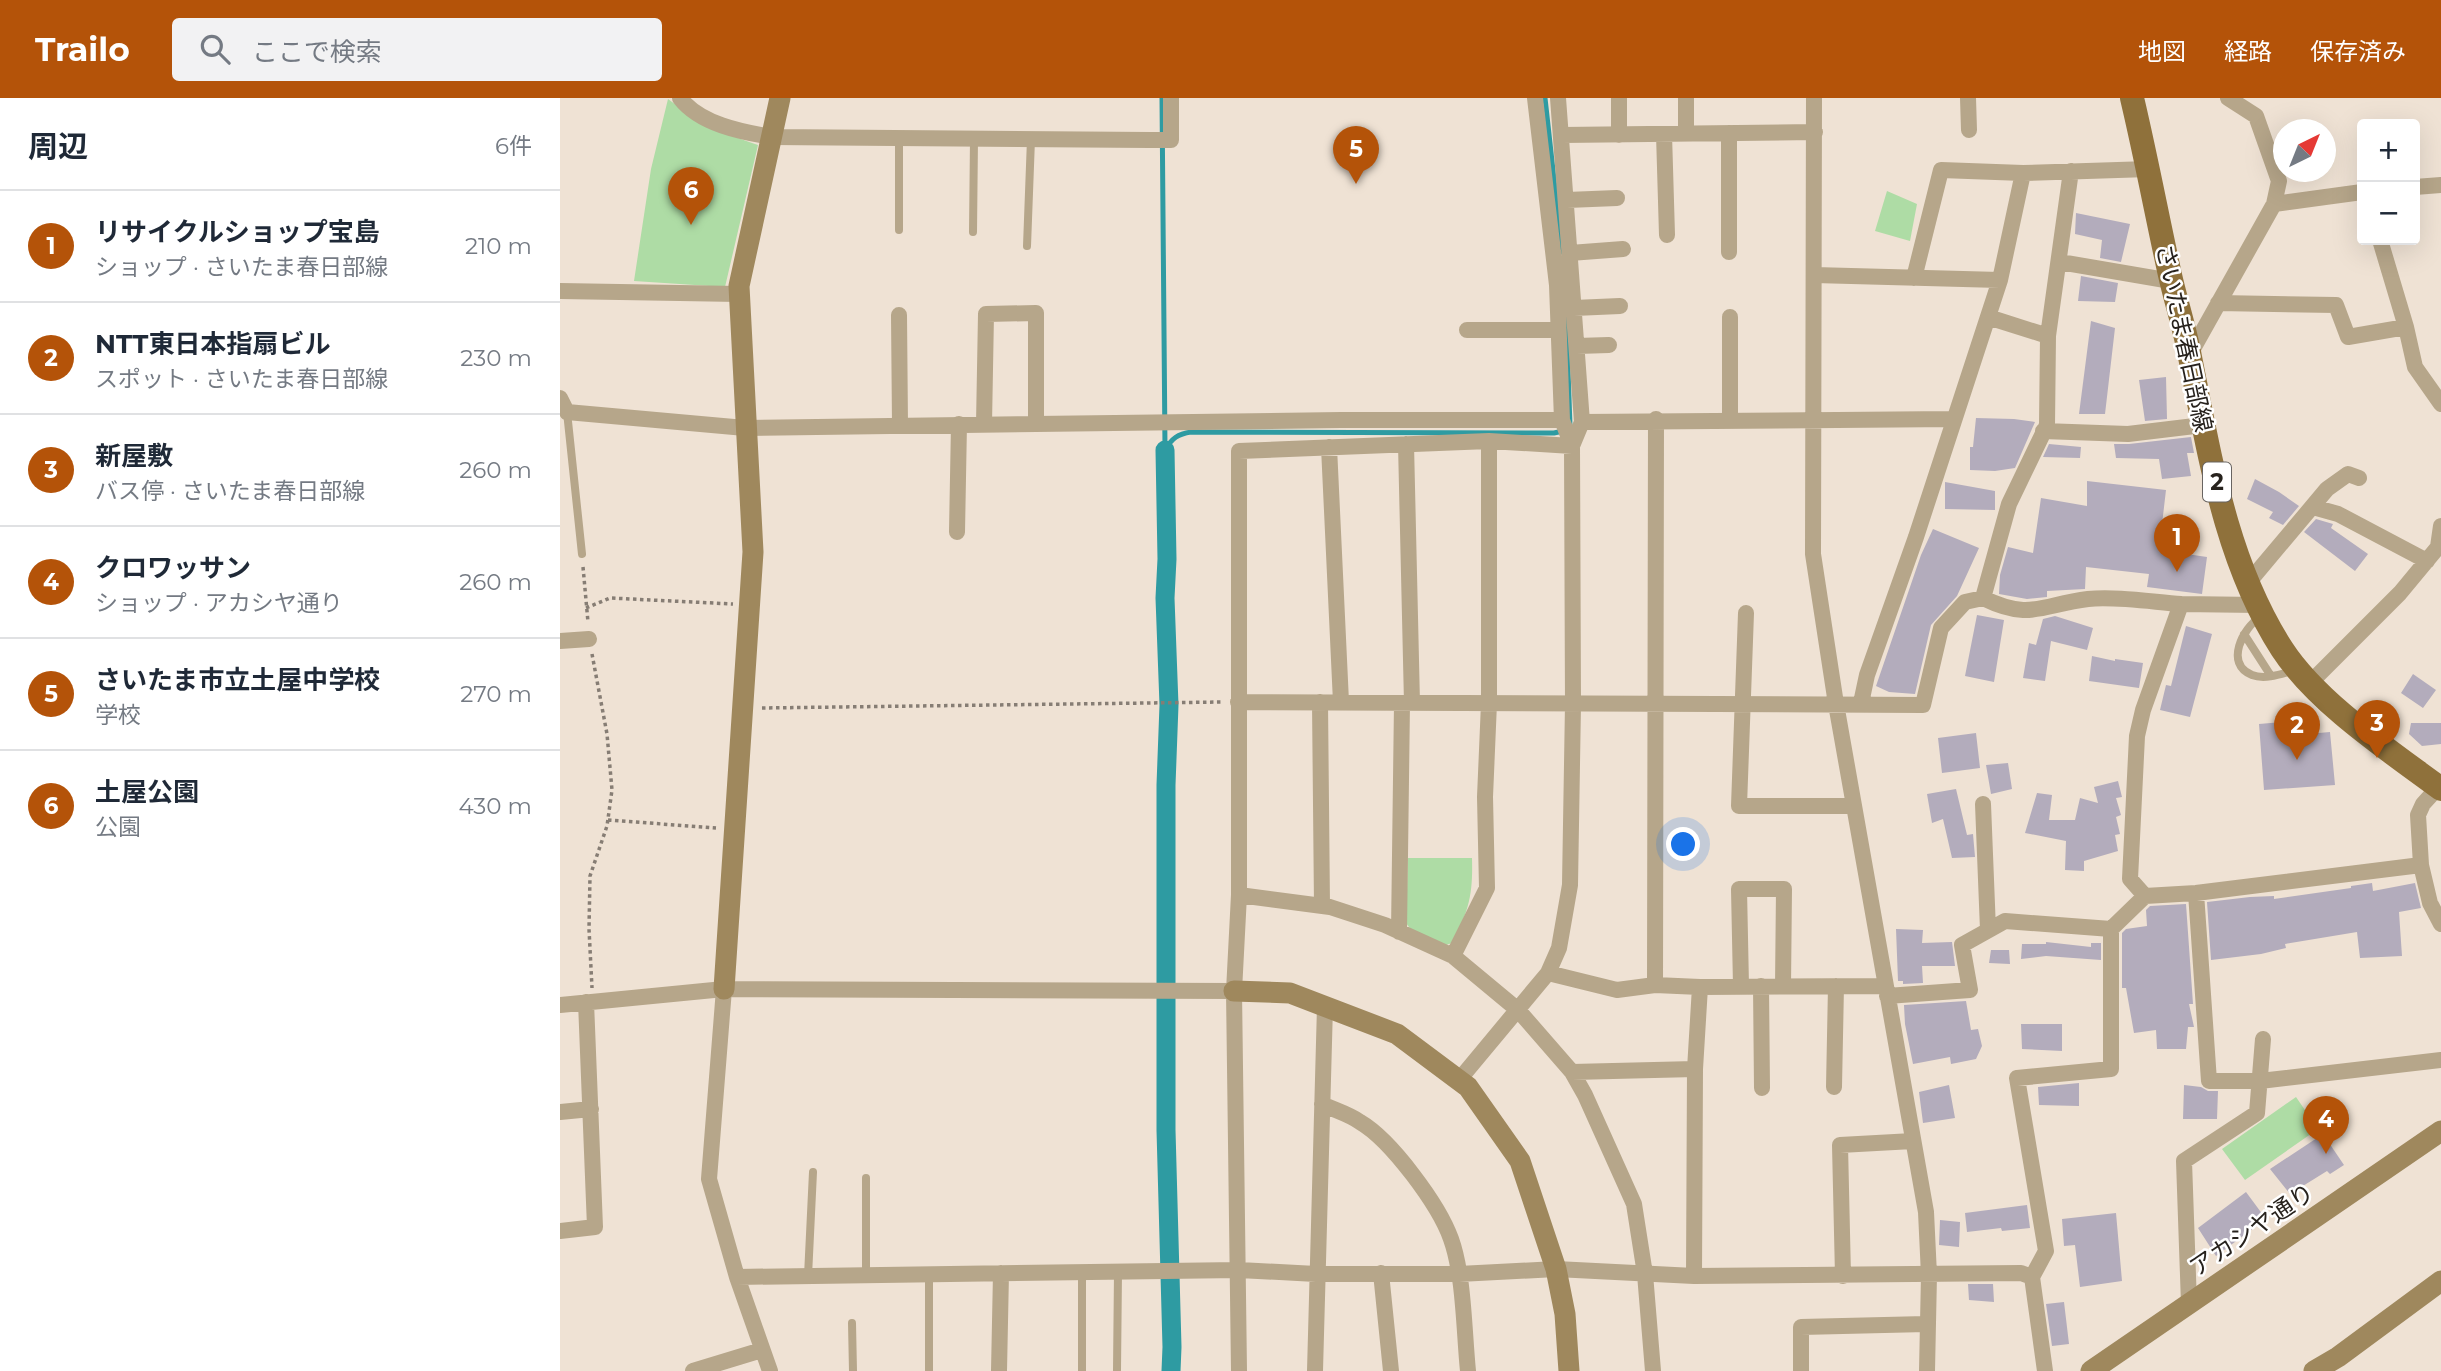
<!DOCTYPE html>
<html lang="ja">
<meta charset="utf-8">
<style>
:root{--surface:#fff;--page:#f2f2f3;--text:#1f2937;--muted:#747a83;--line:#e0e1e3;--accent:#b45309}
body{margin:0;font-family:Montserrat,"Noto Sans JP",sans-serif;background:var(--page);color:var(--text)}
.controls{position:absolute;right:21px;top:21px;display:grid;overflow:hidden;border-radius:7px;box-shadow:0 7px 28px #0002}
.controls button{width:63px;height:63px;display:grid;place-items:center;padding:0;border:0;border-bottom:2px solid var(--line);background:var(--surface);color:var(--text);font:35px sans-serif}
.compass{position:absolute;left:1713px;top:21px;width:63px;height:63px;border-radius:50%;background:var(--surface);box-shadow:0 7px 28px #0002;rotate:43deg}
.you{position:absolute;left:1124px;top:747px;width:24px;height:24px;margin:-18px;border:5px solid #fff;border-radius:50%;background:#1a73e8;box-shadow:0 0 0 10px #1a73e833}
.badge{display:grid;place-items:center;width:46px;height:46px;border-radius:50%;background:var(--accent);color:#fff;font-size:23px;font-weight:700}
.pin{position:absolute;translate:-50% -58px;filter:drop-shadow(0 2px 4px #0008)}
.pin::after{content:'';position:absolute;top:37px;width:24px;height:21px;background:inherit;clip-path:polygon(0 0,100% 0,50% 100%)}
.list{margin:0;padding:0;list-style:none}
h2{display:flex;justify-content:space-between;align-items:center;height:91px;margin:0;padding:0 28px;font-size:30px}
h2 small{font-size:23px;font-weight:400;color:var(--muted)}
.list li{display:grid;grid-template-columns:46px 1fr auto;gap:21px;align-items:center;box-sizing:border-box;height:112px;padding:0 28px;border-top:2px solid var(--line)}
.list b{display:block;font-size:26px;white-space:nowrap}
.list p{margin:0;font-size:23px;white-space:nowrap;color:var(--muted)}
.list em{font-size:23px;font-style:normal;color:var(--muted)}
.icon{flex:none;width:38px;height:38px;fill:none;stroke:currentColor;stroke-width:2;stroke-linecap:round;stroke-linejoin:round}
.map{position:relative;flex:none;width:1881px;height:1273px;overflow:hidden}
header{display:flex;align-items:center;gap:42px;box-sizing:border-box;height:98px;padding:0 35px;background:var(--accent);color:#fff}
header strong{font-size:33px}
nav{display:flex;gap:38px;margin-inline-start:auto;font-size:24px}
.search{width:490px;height:63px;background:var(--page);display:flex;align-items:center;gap:18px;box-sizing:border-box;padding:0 24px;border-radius:7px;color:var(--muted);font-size:26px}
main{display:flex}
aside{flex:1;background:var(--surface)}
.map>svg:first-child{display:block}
</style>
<header>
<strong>Trailo</strong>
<div class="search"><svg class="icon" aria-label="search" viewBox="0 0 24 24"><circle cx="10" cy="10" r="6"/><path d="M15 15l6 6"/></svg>ここで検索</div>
<nav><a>地図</a><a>経路</a><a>保存済み</a></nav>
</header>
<main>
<aside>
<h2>周辺<small>6件</small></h2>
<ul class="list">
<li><span class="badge">1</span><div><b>リサイクルショップ宝島</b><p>ショップ · さいたま春日部線</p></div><em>210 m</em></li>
<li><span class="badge">2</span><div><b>NTT東日本指扇ビル</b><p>スポット · さいたま春日部線</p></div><em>230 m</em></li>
<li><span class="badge">3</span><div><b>新屋敷</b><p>バス停 · さいたま春日部線</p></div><em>260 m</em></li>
<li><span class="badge">4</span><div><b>クロワッサン</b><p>ショップ · アカシヤ通り</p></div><em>260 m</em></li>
<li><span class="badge">5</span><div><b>さいたま市立土屋中学校</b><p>学校</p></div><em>270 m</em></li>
<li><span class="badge">6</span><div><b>土屋公園</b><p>公園</p></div><em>430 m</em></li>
</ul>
</aside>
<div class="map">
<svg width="1881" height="1273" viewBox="0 0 1881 1273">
<rect width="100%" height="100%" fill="#efe2d4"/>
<path fill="#aedca5" d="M108 1C139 24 162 35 198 47L165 189 74 183 91 71Z
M1327 93 1357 106 1350 143 1315 133Z
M848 760H912C913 797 909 813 892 845L880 849 852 833 846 825Z
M1736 999 1758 1031 1685 1082 1662 1051Z"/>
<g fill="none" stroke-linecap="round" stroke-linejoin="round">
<path stroke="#2e9ba2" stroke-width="5" d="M602 0 605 350
M985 0 1002 154
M1006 216 1010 328
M605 352C612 340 618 336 631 334L994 335 1003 333"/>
<path stroke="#2e9ba2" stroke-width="19" d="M605 352 607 461 605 500 609 607 606 687V1032L612 1249 611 1273"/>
</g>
<path fill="#b3acbc" d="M1516 115 1570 126 1561 164 1540 160 1542 142 1515 136Z
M1521 178 1558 185 1555 204 1518 203Z
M1531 223 1555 230 1545 316H1519Z
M1606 279 1607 321 1585 323 1579 282Z
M1416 320 1454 321 1475 324 1455 370 1435 373 1410 372V349H1413Z
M1631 339 1634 355H1627L1631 378 1602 381 1599 361 1556 360 1554 346H1569Z
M1489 346 1521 349 1520 360 1483 359Z
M1695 381 1719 394 1739 408 1723 427 1709 420 1713 414 1687 401Z
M1527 383 1606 392 1599 452 1647 459 1642 496 1587 489 1589 476 1526 469 1525 491 1487 493V499L1467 501 1439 496 1440 477 1448 449 1473 455 1481 400 1527 408Z
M1385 384 1435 393V412L1385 411Z
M1756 421 1773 426 1771 430 1808 456 1795 473 1744 434Z
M1373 431 1419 450 1397 498 1371 527 1355 596 1329 594 1316 588 1361 457Z
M1417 517 1444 522 1434 584 1405 578Z
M1495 518 1533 530 1527 552 1491 543 1485 583 1463 580 1469 545 1476 547 1483 521Z
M1626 528 1652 536 1630 619 1600 612 1606 587 1611 588Z
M1532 558 1555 563V561L1583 565 1579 590 1529 583Z
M1853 576 1876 592 1863 610 1841 595Z
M1734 623 1736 637 1770 634 1775 687 1704 692 1699 626Z
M1851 625H1881V646L1862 648 1849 636Z
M1416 635 1420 670 1382 675 1378 640Z
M1448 665 1452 691 1431 696 1426 667Z
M1558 683 1562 699 1556 700 1561 717 1556 719 1560 736 1555 737 1558 753 1524 763V773L1505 772 1506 743 1465 735 1477 695 1492 697 1489 722H1515L1520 700 1538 705 1534 689Z
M1396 691 1407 737 1413 736 1415 759 1392 760 1383 721 1372 725 1367 696Z
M1812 785 1813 793 1855 785 1861 810 1839 814 1842 858 1800 860 1797 834 1725 846 1726 850 1701 856 1651 862 1647 804 1690 799 1714 798V801L1791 790V788Z
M1626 806 1633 906H1629L1634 929H1628L1626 951H1597L1596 932 1574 935 1566 890H1562V835L1566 831 1587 828 1586 812 1590 808Z
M1336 831 1363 832 1362 845 1392 844 1395 868H1362L1363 885 1343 886V883H1338Z
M1486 844 1531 849V845H1541V862L1486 858 1461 861 1462 846H1486Z
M1431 852H1449L1450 866 1429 865Z
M1406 903 1411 932 1418 931 1422 948 1416 961 1391 966 1390 959 1353 966 1345 926 1344 907Z
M1461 926H1502V953L1462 951Z
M1519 985V1008L1479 1007 1478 989Z
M1389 987 1395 1020 1363 1025 1359 994Z
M1624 987 1641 989 1648 993H1658L1657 1021H1623Z
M1763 1036 1784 1067 1770 1076 1767 1073 1730 1096 1710 1071Z
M1686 1094 1706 1121 1656 1158 1638 1130Z
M1467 1107 1470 1130 1442 1133 1441 1130 1407 1134 1405 1115Z
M1556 1115 1562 1183 1520 1189 1515 1147 1504 1148 1502 1121Z
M1380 1122 1400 1124 1399 1149 1379 1147Z
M1408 1186H1433L1434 1204 1409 1202Z
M1504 1204 1509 1246 1492 1248 1486 1206Z"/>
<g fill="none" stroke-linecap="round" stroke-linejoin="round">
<path stroke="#867d74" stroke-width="3.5" stroke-dasharray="3.5 3.5" stroke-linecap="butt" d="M23 469 28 524
M26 510 50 500 173 506
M32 556 47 636 52 692 47 728 30 778 29 831 32 890
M202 610 663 604
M48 722 156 730"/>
<path stroke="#b6a68a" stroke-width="8" d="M339 40V132
M413 134 414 41
M467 148 471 41
M7 314 22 456
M1700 519C1683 530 1664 566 1692 577 1705 582 1721 576 1735 572
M1684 536 1711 578
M369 1177V1273
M248 1178 253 1074
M306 1178V1080
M292 1225 293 1273
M557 1272 558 1174
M522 1273V1174"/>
<path stroke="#b6a68a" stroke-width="16" d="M120 0C140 26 181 34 212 39L590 42H611V0
M1059 0V37
M1126 0V36
M1254 0 1253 456 1276 606 1366 1114 1369 1177 1367 1273
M1408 0 1409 32
M1104 36 1107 137
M1002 37 1255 34
M1855 89 1881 87
M1007 102 1057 100
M1714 106 1802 94
M1820 142 1846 229 1855 269 1881 306
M1169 154V35
M1010 155 1063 151
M1500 164 1611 183
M1254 177 1440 182
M1354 180 1381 72 1463 75 1589 71
M0 193 179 196
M1658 205 1776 207 1788 239 1846 229
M1014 210 1060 208
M339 217 340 327
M1170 219V322
M907 232H998
M1488 238 1511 73
M1017 248 1049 247
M1630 256 1714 106 1719 83 1696 18 1668 0
M0 300 7 314 185 330 781 322H1002
M1022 324 1394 321
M424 326 426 216 476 215V326
M1483 333 1568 336 1643 327
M846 346 852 605
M769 349 781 604
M1753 409 1778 416 1867 463
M397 434 399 326
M1688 485 1767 391 1788 376 1799 380
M1423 500 1449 406 1487 327 1488 238 1428 219
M1621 506 1698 507
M1186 515 1179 708H1294
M0 543 29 541
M1750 585 1840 495 1878 449 1881 428
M678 604 1363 607 1381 530 1405 504 1423 500C1470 523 1481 507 1528 501 1555 498 1593 504 1621 506L1583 612 1577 638 1570 781 1585 798 1636 795 1861 767
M760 604 762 808
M1301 605 1307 577 1356 439 1440 182 1463 75
M1881 686 1863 706 1858 717 1861 767 1870 805 1881 826
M1423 706 1428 832
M1636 795 1649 983H1700L1881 962
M679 797 770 809 825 827 893 858 958 912 1012 974 1025 997 1074 1106 1085 1176 1093 1273
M839 834 842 605
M893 858 927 790 925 699 929 605V343
M988 875 1057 892 1095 887 1140 889 1135 971 1134 1178
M1095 887 1096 321
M1181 888 1179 791H1224L1223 888
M1201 888 1202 990
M1140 889 1325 888
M164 891 149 1081 177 1179 210 1273
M1327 898 1410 892 1402 847 1445 823 1551 831 1585 798
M0 907 164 891 674 893
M1012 974 1135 971
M899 982 988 875 999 850 1010 787 1013 606 1012 348 1022 324 998 0
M1274 989 1276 888
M762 1006C774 1012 789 1016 800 1024 831 1042 879 1107 891 1141 904 1177 904 1234 908 1273
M0 1014 31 1011
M0 1133 35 1129 26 904
M821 1175 831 1273
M1283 1178 1280 1047 1353 1043
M177 1179 679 1172 756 1176H899L996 1171 1134 1178 1461 1175 1472 1179
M1629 1206 1624 1063 1697 1015 1703 941
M133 1273 202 1252
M439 1273 441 1175
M679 1273 674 893 679 797V353L929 343 1012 348 1002 322 997 187 975 0
M755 1273 765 908
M1241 1273V1229L1366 1226
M1485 1273 1472 1179 1486 1153 1457 980 1551 971V831"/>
<path stroke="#9f885d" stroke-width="21" d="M164 891 193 454 179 188 220 0
M674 893 730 895 837 936 908 989 960 1063 996 1171 1005 1216 1009 1273
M1531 1273 1881 1033
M1754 1273 1778 1259 1881 1183"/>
<path stroke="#8f713b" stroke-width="24" d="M1572 0C1586 59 1597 118 1610 177 1616 204 1625 231 1630 259 1650 359 1666 464 1722 551 1757 605 1830 653 1881 691"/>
</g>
<g text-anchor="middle" stroke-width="5" stroke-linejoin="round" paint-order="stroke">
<rect fill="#fff" stroke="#686461" stroke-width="2" x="1643" y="364.5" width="28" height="39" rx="5"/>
<g font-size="23" font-weight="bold" fill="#27221d">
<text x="1657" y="392">2</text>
</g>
<g font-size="24" fill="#27221d" stroke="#fff">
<text transform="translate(1624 240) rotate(78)" y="8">さいたま春日部線</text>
<text transform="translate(1692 1132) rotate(-34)" y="8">アカシヤ通り</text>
</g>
</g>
</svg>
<div class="controls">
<button>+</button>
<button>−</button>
</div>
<svg class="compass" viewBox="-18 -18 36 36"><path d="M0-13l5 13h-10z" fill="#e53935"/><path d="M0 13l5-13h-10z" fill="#747a83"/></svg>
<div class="you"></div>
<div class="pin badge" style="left:1617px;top:474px">1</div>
<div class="pin badge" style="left:1737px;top:662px">2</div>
<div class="pin badge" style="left:1817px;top:660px">3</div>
<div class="pin badge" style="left:1766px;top:1056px">4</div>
<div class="pin badge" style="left:796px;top:86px">5</div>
<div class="pin badge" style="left:131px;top:127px">6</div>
</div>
</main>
